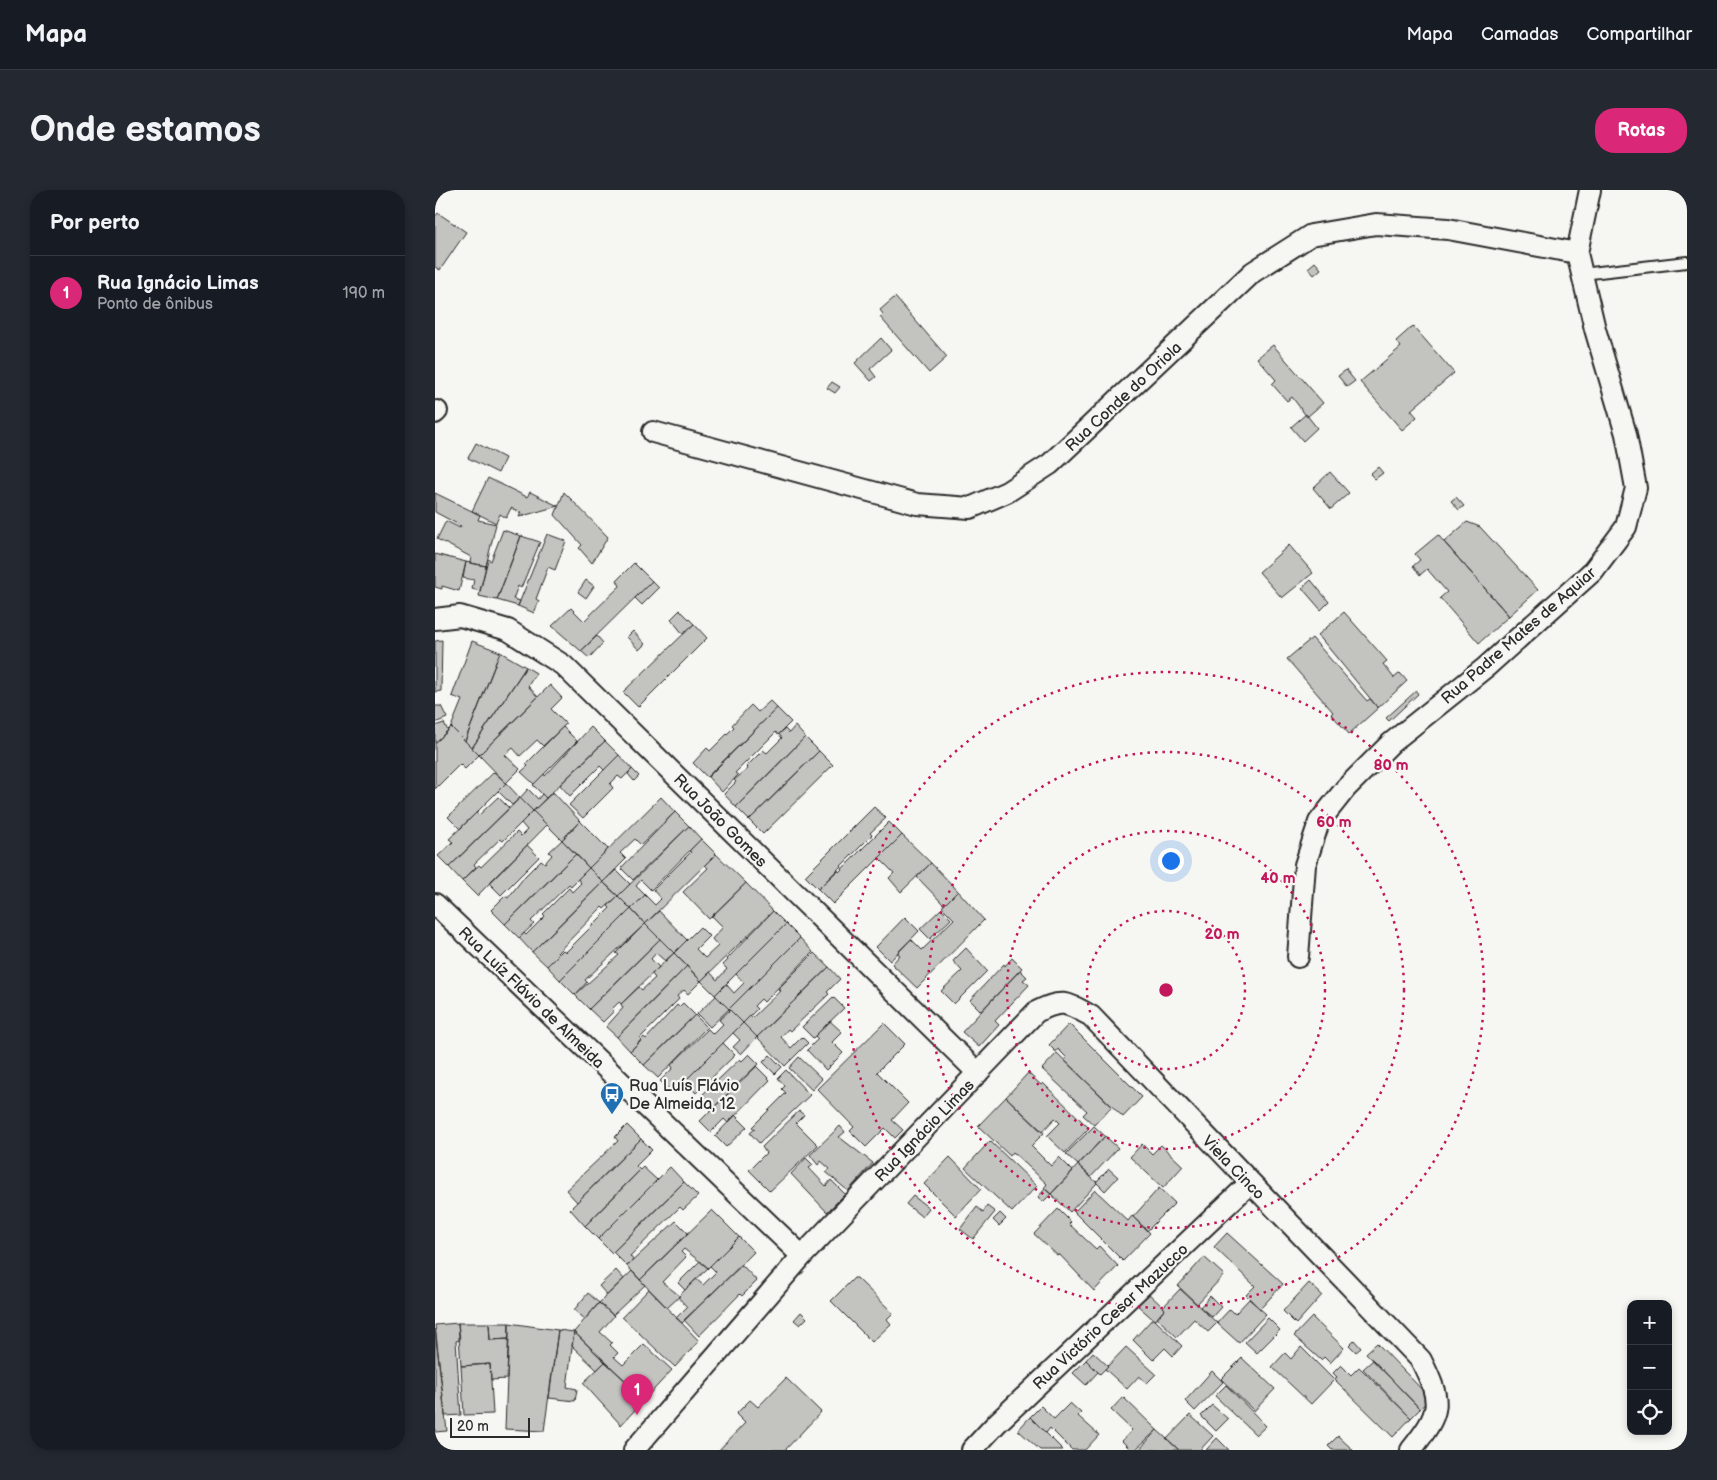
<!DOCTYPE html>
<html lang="pt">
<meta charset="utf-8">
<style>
:root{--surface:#171b24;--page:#242831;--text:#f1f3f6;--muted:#9ea1a6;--line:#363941;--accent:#db2777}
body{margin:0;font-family:"Balsamiq Sans",sans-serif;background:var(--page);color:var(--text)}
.controls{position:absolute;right:15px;bottom:15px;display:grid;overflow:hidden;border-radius:10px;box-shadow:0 2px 8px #0003}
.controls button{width:45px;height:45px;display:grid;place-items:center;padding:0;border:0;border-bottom:1px solid var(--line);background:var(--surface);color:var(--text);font:25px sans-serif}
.scale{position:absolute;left:15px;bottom:12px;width:80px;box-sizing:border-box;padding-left:5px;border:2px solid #2b2b2b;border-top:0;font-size:14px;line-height:18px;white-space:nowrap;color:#2b2b2b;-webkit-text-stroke:4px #f6f6f2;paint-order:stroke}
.you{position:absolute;left:735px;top:670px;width:18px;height:18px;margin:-12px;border:4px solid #fff;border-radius:50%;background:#1a73e8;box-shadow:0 0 0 8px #1a73e833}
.badge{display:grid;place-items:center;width:32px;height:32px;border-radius:50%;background:var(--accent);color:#fff;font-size:16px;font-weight:700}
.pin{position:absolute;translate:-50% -41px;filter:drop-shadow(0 1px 2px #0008)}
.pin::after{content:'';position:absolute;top:26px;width:18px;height:15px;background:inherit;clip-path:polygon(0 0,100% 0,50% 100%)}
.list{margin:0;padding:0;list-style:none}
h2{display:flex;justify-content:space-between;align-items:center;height:65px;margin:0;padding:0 20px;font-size:21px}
h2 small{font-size:16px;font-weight:400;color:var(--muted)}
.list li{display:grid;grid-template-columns:32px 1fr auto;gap:15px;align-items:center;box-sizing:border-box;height:75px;padding:0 20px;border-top:1px solid var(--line)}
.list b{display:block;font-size:19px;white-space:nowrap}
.list p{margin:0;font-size:16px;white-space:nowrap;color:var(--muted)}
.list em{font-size:16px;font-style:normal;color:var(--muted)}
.icon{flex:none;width:28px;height:28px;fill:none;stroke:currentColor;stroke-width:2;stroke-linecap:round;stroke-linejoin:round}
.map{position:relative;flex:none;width:1252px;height:1260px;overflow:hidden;border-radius:20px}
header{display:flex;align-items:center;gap:30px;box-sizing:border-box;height:70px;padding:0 25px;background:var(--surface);border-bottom:1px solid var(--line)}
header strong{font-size:24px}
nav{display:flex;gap:28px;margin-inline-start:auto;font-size:18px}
.intro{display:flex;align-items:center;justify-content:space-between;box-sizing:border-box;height:120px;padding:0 30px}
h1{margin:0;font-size:35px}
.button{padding:12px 22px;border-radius:20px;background:var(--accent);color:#fff;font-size:18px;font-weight:700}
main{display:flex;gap:30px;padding:0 30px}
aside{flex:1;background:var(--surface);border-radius:20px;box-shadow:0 2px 8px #0003}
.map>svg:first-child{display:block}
</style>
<header>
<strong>Mapa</strong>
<nav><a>Mapa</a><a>Camadas</a><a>Compartilhar</a></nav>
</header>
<div class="intro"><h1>Onde estamos</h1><a class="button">Rotas</a></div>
<main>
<aside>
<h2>Por perto<small></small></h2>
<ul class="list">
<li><span class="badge">1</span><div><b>Rua Ignácio Limas</b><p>Ponto de ônibus</p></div><em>190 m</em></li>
</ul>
</aside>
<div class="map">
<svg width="1252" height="1260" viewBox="0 0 1252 1260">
<rect width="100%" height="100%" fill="#f6f6f2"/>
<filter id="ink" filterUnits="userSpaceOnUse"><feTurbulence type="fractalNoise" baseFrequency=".02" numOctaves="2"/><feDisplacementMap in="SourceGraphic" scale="10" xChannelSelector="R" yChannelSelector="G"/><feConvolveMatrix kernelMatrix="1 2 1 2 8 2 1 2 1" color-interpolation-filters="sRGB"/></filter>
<g filter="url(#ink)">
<path fill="#c3c3c0" stroke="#2b2b2b" d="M3 23 31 42 5 80 0 77V27Z
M880 72 886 79 879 85 873 78Z
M460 107 512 167 494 183 445 127 448 124 445 120Z
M978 136 1019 183 976 220 982 227 967 240 925 192 966 157 961 151Z
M446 148 456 160 435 179 441 187 436 191 420 173Z
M838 155 888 213 872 227 857 207 852 211 837 194 841 190 822 168Z
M911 180 920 191 912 197 903 186Z
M397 192 405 197 400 203 392 198Z
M871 224 882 238 868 251 856 237Z
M41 253 70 268 63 283 33 268Z
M943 277 948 283 940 289 935 284Z
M895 282 914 303 896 319 878 298Z
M53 288 92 307 95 302 123 316 84 327 86 323 76 318 71 328 65 324 61 333 37 321Z
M129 302 173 347 157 373 144 358 147 355 120 325Z
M0 303 45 325 43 330 61 334 51 376 35 373 36 367 2 349 11 331 25 338 26 336 0 322Z
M1021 307 1029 316 1024 320 1016 311Z
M1032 332 1045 337 1103 400 1074 426 1009 352Z
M68 340 86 346 62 410 44 406 53 369 56 371Z
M112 344 131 351 120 380 113 377 101 409 104 411 99 423 83 416Z
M1003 345 1074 426 1044 453 1005 408 1012 402 992 379 985 385 978 376 985 370 980 364Z
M86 346 105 352 86 398 83 396 78 409 85 411 83 416 62 410Z
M854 355 878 383 847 408 824 382Z
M0 364 31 372 24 401 7 396V399L0 397Z
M31 372 51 376 45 401 37 399 39 390 28 388Z
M199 373 217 391 146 461 117 436 136 418 149 431 185 396 182 390Z
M151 390 159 396 151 408 143 402Z
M876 390 894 412 886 420 867 398Z
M217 391 224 398 207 415 200 408Z
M245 420 259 434 248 444 236 429Z
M909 422 952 471 948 474 959 488 965 483 972 491 943 518 883 445Z
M259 434 272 448 203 517 188 502Z
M198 441 210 454 204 460 192 447Z
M162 446 168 453 154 468 146 461Z
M877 448 932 511 935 509 943 518 914 544 896 524 898 522 852 469Z
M7 450 6 501 0 502V451Z
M37 451 65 462 30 551 16 537 27 510 17 506Z
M65 462 91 477 37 558 30 551Z
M91 477 101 483 93 496 103 507 44 565 37 558Z
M115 495 127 508 116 519 131 534 108 556 102 550 85 566 78 558 70 565 85 579 71 593 44 565Z
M981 501 983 504 954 531 951 528Z
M335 511 342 518 272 587 258 573 272 558 275 561 299 537 297 535 316 515 323 522Z
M0 516H6L12 528 0 533Z
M342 518 356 532 343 545 341 542 300 583 303 585 287 602 273 587Z
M9 533 13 541 0 553V536Z
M360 536 370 547 301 617 289 604 301 592 299 590 313 579 311 577 328 560 332 563 347 548 344 544 350 539 354 543Z
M16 537 44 565 30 579 25 574 0 599V553Z
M128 537 142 551 99 594 86 582 93 576 91 574Z
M156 537 170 551 111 608 98 595 109 584 110 586Z
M370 547 384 561 314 630 301 617Z
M170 551 184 565 169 580 165 576 135 606 125 595Z
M384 561 398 575 328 644 314 630Z
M184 565 197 579 187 589 183 586 175 594 178 598 148 628 134 615Z
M197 579 204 586 199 591 193 584Z
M59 582 71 593 25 639 13 627Z
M71 593 85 608 77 615 63 601Z
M93 599 103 609 107 604 111 608 98 621 85 608Z
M118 602 145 631 127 650 98 621Z
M63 607 74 618 14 677 3 666 18 652 14 649 41 623 44 625Z
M226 607 240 622 206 655 200 649 185 663 191 669 168 692 154 678Z
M85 608 98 621 68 651 65 649 39 674 41 677 27 691 14 677Z
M439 617 451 628 435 643 437 645 383 699 370 686Z
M98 621 112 635 42 706 27 691 44 675 46 677 82 642 86 646 92 640 86 633Z
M240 622 254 636 198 690 186 678Z
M145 631 173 659 154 678 127 650Z
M454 632 467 645 398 714 383 699 403 680 404 682Z
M254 636 266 649 216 700 206 690 201 696 210 705 196 719 183 706Z
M467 645 496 673 466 702 454 688 459 683 444 668Z
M266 649 281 664 210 734 196 719 210 705 220 715 226 709 218 700 256 662 254 661Z
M127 650 141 664 70 734 56 720 70 706 73 708 90 686 106 670 110 673 117 665 114 662Z
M92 655 104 667 66 705 54 693Z
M141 664 154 678 136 696 134 694 96 731 99 734 84 748 70 734Z
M281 664 311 693 274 729 248 702 273 678 270 675Z
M496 673 523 701 509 715 482 687Z
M154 678 168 692 97 762 84 748 89 743 91 745 110 726 108 724 134 698 137 702 146 693 143 689Z
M181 680 195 694 183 706 168 692Z
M168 692 183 706 169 719 167 717 122 763 124 764 112 776 97 762Z
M311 693 338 721 266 791 239 763 265 737 274 746 261 759 270 768 283 756 277 749 288 737 277 726Z
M523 701 549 730 482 798 457 774 465 765 462 763 476 749 487 760 519 729 507 717Z
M183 706 196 719 125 790 112 776 128 760 131 762 175 718 173 716Z
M196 719 210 734 150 790 152 792 140 805 125 790Z
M506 719 516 729 495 749 485 739Z
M224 721 252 750 239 763 210 734Z
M338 721 351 734 280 805 266 791 275 782 282 790 292 779 288 775 293 770 292 769Z
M470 727 484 741 455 771 441 757Z
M210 734 225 749 154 819 140 805 184 765 181 763Z
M351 734 365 748 294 819 280 805 291 794 299 803 309 793 301 784Z
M365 748 378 762 329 812 326 809 319 816 322 819 308 833 294 819Z
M225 749 239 763 230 771 221 763 216 769 224 777 186 814 184 812 177 819 179 821 168 832 154 819Z
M531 758 552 781 519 814 506 801 527 781 518 771Z
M239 763 252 776 182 847 171 837 188 818 186 814 204 797 207 800 220 788 217 784Z
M379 763 394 777 322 847 308 833 315 826 317 828 345 801 343 799Z
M577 768 587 778 546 821 535 810 569 774 570 776Z
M252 776 266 791 253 804 249 800 242 806 244 809 205 848 207 850 195 861 182 847Z
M394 777 405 789 392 802 394 804 355 841 353 839 346 847 356 858 367 847 373 853 350 876 322 847Z
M585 780 592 787 588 790 594 795 560 831 564 835 544 857 527 842Z
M281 806 294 819 275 837 262 824Z
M398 807 409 818 378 848 367 837Z
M248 813 260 825 209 875 195 861 209 847 211 849 242 815 244 817Z
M295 820 308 833 238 903 225 891 238 878 236 875 273 839 278 844 288 834 284 830Z
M260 825 272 837 223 888 209 875Z
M395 831 407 842 397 852 408 863 391 880 372 860 383 849 380 846Z
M308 833 322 847 306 864 298 857 305 850 298 843Z
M449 833 470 854 442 882 473 913 457 930 468 940 460 948 450 938 431 957 415 941 419 937 382 899Z
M634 834 707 907 688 927 629 870 632 868 623 859 621 862 614 855Z
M288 853 300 865 261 903 250 891Z
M622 863 677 916 659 935 648 925 652 921 607 879Z
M314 864 324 874 278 918 266 906 305 869 307 871Z
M335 865 347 877 340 884 328 872Z
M364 867 387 889 377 900 354 878Z
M321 876 335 890 293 933 289 929 276 942 265 931Z
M351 880 375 905 324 953 315 943 320 939 317 937 351 903 347 899 350 896 343 888Z
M593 883 606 895 608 893 654 938 630 963 612 946 625 933 620 928 607 942 571 907Z
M571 907 609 943 596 956 616 976 624 967 638 981 616 1004 609 998 612 994 578 962 575 966 543 936Z
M364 921 369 925 361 933 383 955 335 1001 314 980 331 963 327 957Z
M300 925 312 937 291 957 280 946Z
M192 935 206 949 142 1012 131 1000 183 951 180 947Z
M405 936 410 942 404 947 438 973 413 1001 391 982 395 979 386 971 383 975 375 965Z
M659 936 670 946 643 975 631 964Z
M670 946 683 958 656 987 643 975Z
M206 949 217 960 201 976 205 980 150 1036 135 1019Z
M555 951 602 996 577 1022 530 978Z
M707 954 717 964 726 955 748 976 728 998 695 967Z
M515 967 546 999 521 1026 489 994Z
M371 968 378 975 374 978 391 996 396 990 410 1004 392 1022 356 984Z
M643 975 662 993 635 1022 616 1004Z
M208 977 222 990 163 1049 150 1036Z
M235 977 249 992 177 1063 163 1049Z
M674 979 683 987 670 1001 661 992Z
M249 992 263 1006 248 1020 245 1017 195 1066 198 1070 192 1076 178 1062Z
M724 998 740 1013 712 1041 698 1027Z
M610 999 616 1004 608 1012 603 1007Z
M660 1000 693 1031 697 1026 715 1043 688 1071 639 1022Z
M478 1006 494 1018 487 1027 471 1014Z
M552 1016 560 1022 538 1049 525 1039 542 1017 548 1022Z
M623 1019 636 1032 634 1034 661 1059 664 1056 683 1076 659 1101 624 1064 623 1066 599 1044Z
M277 1020 304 1047 273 1078 249 1059 246 1062 251 1067 227 1092 245 1106 232 1118 205 1090Z
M565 1023 571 1029 564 1036 558 1030Z
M241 1031 253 1043 205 1090 192 1076Z
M792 1043 848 1094 825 1119 811 1105 820 1096 779 1057Z
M304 1047 319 1062 247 1133 241 1128 252 1117 243 1107 261 1089 268 1095 281 1082 275 1076Z
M769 1067 789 1085 762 1114 743 1096Z
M265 1071 273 1078 250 1100 243 1093Z
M307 1075 322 1091 307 1106 305 1104 264 1146 249 1130Z
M181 1080 189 1089 172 1105 164 1096Z
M197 1081 210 1095 178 1125 164 1113Z
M419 1088H422L458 1123 452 1129 456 1134 437 1152 396 1111Z
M874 1093 887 1105 861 1134 848 1121Z
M214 1099 264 1151 240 1177 187 1127Z
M745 1099 782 1133 773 1142 759 1129 742 1147 722 1128 730 1119 728 1117Z
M712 1102 730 1119 720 1131 701 1114Z
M153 1103 164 1113 150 1129 139 1120Z
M775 1106 786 1117 777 1127 765 1117Z
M814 1109 831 1124 804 1153 782 1133 795 1119 800 1124Z
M164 1113 179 1126 165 1142 177 1153 175 1155 183 1163 179 1167 188 1175 209 1154 237 1180 210 1209 139 1142Z
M366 1122 372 1128 365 1135 359 1130Z
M877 1127 909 1158 895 1173 889 1167 886 1170 859 1146Z
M718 1128 747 1156 738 1166 730 1158 718 1170 698 1150Z
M833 1128 845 1140 822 1163 810 1152Z
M23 1133 25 1150 21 1151 26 1225 10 1226 0 1135Z
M23 1133H54L55 1150 74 1149 72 1189 56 1190 55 1174 26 1176Z
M54 1133H74V1149L55 1150Z
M74 1133 123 1140 109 1241 70 1239Z
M0 1140 12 1241 0 1242Z
M123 1140 139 1142 132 1197 142 1199 140 1211 114 1208Z
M139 1142 170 1172 162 1180 137 1156Z
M919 1150 926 1158 921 1162 914 1155Z
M942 1153 995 1208 985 1219 931 1163Z
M691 1157 721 1184 712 1193 704 1186 692 1199 670 1179Z
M866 1157 899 1190 876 1214 837 1177 850 1163 856 1169Z
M658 1162 673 1176 665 1184 651 1170Z
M807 1168 840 1199 819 1221 786 1189Z
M651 1170 663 1182 651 1195 638 1183Z
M938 1170 985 1219 976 1228 928 1179Z
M170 1172 210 1209 186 1235 148 1193Z
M55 1174 58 1224 29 1225 26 1176Z
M906 1175 916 1185 924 1177 976 1228 958 1247 900 1190 902 1187 898 1183Z
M777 1181 788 1192 760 1221 750 1211Z
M351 1188 386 1222 350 1260H284L310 1233 301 1224 315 1210 323 1217Z
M791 1195 831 1236 821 1245 780 1206Z
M688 1207 722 1240 700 1260H696L687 1251 697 1240 676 1220Z
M635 1213 646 1223 643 1226 664 1245 650 1260H637L615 1238 611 1243 595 1227 606 1216 619 1229Z
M777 1215 793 1229 781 1241 766 1226Z
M755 1225 778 1246 765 1260H744L732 1249Z
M595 1227 628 1260H605L583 1240Z
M722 1240 732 1249 744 1260H704Z
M903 1246 918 1260H897L893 1256Z
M782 1248 794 1260H771Z"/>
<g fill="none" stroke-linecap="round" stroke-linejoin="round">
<g stroke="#2b2b2b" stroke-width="14">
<path id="service" d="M1147 84 1252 72"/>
</g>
<g stroke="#2b2b2b" stroke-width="24">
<path id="minor" d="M0 223 2 221
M218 242 482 314 535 318 572 302 615 274 818 82 876 45 941 34 1013 39 1142 63
M0 429 25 426 73 440 128 475 543 883
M0 714 367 1066
M863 767 870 675 884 632 911 598 956 553 1051 477 1158 381 1191 337 1201 298 1191 244 1160 139 1142 63 1155 0
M199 1260 367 1066 601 822C627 809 631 812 656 826L986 1170C1008 1214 1006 1222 976 1260
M537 1260 562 1233 814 994"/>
</g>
<use href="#service" stroke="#f6f6f2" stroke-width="10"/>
<use href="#minor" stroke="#f6f6f2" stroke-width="20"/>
</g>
</g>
<g fill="none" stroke="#c2185b" stroke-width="2.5" stroke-dasharray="2.5 5">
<circle cx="731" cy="800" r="79"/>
<circle cx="731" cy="800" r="159"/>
<circle cx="731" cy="800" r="238"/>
<circle cx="731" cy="800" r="318"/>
</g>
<defs>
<g id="bus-pin" transform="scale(1.25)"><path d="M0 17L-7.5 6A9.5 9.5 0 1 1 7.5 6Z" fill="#1f6fb2" stroke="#f6f6f2"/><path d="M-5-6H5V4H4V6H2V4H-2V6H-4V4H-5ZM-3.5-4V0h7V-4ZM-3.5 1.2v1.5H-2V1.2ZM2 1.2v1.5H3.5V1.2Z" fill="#fff"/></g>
</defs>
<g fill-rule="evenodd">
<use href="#bus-pin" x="177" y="904"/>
</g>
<g text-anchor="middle" stroke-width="4.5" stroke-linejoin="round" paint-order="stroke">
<g font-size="16" fill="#2b2b2b" stroke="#f6f6f2">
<text transform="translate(688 206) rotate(-43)" y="6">Rua Conde do Oriola</text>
<text transform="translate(1083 445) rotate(-41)" y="6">Rua Padre Mates de Aquiar</text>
<text transform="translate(286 630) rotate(45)" y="6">Rua João Gomes</text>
<text transform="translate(97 807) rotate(44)" y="6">Rua Luíz Flávio de Almeida</text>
<text transform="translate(489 940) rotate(-46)" y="6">Rua Ignácio Limas</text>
<text transform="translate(799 977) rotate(46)" y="6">Viela Cinco</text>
<text transform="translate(675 1126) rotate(-43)" y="6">Rua Victório Cesar Mazucco</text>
</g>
<g font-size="16" fill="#2b2b2b" stroke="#f6f6f2" text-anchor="start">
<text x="194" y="901">Rua Luís Flávio<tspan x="194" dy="18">De Almeida, 12</tspan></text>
</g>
</g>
<circle cx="731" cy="800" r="8" fill="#c2185b" stroke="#f6f6f2" stroke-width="2.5"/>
<g font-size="15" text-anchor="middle" font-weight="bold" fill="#c2185b" stroke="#f6f6f2" stroke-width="4.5" stroke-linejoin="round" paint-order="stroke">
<text x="956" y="580">80 m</text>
<text x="899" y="637">60 m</text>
<text x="843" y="693">40 m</text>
<text x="787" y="749">20 m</text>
</g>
</svg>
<div class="controls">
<button>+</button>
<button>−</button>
<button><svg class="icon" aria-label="locate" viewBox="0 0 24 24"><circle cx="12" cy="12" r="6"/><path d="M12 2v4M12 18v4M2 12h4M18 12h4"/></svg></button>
</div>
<div class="scale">20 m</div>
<div class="you"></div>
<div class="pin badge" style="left:202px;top:1225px">1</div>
</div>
</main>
